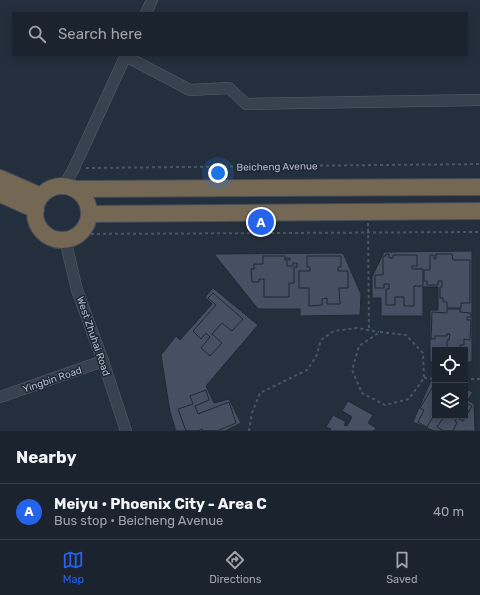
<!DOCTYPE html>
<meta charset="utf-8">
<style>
:root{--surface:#1b232e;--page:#242b36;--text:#f1f3f6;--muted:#a0a4aa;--line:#39404a;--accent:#2563eb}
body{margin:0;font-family:Rubik,sans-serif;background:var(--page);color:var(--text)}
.controls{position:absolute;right:12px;bottom:12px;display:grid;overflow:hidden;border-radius:0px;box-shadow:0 2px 10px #0003}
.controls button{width:36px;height:36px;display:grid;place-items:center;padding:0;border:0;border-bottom:1px solid var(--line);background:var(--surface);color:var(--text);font:20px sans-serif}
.you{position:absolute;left:218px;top:173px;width:14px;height:14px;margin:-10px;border:3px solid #fff;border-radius:50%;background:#1a73e8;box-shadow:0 0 0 6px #1a73e833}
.badge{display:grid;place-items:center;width:26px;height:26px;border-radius:50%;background:var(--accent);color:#fff;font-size:13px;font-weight:700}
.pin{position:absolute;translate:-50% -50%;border:2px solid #fff;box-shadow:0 1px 4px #0006}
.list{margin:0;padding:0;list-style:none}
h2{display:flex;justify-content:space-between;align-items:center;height:52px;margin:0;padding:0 16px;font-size:17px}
h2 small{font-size:13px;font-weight:400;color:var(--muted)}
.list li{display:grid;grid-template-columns:26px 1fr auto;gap:12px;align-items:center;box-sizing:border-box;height:56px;padding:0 16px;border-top:1px solid var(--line)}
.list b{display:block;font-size:15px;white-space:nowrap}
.list p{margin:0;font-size:13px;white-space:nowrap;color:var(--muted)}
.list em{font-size:13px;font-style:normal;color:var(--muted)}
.icon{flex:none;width:22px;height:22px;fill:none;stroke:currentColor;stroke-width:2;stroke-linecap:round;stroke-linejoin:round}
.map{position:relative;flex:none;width:480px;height:431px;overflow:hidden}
.search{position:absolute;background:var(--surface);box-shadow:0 2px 10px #0003;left:12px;right:12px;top:12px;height:44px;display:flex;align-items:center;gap:10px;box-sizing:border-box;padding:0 14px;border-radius:0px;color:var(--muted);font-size:15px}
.sheet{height:108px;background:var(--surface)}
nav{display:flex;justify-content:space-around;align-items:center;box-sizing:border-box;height:56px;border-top:1px solid var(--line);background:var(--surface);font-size:11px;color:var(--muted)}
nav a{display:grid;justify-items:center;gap:2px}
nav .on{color:var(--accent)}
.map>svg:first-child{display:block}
</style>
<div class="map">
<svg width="480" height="431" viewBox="0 0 480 431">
<rect width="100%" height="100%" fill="#242f3e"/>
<path fill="#455162" stroke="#1f2835" d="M472 251V362H465V350H435V362H430V310H438V287H423V316H381V298H372V277L384 252Z
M343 253 361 294 360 315 300 316V309H258L214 254Z
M386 254H389V258H393V255H417V266H412V269H423V286H414V306H404V297H395V305H386V289H389V284H384V288H375V275H383V256H386Z
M436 254H452L453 260H470V303H461V308H447V302H443V298H440V287H442V281H438V285H427V281H424V270H430V255H434V259H436Z
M263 256H285V260H286V258H290V260H287V266H293V263H297V267H294V283H289V297H264V279H259V282H252L251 269H254V264H263Z
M307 256H341V267H338V271H348V288H339L340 304H327V298L322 299V305L309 306V288H299V271H310V267H307Z
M213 288 258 325 206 386 214 403 229 399 241 423 225 431H176L170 412 161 355 176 336 180 340 212 304 205 297Z
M213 293 243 319 232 331 222 323 212 334 222 343 210 356 201 348 210 337 206 333 201 339 193 331 216 305 208 298Z
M447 309H460V312L471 313V317H467V320H471L470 340 464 339V345H460V349H447V340H449L450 334H447V336H435V339H431L432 312 447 313Z
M431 380 435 381V416H465V389L473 392 468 400 474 404 475 431H434L413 422Z
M432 388 435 390V414L427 427 418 422 424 410 420 408Z
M206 390 209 400 195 406 198 414 229 402 236 423 219 430V431H203L202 429 198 431H186L178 409 193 404 190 396Z
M348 401 373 415 368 423 376 428 374 431H330L331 429 326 427 333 415 346 422 344 425 347 426 352 417 342 411Z
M465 402 472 406 463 421 457 418 455 421 457 422 453 431H444L437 427 443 418 439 416H465Z"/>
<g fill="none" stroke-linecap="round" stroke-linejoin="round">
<g stroke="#565f6c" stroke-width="12">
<path id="minor" d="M146 13 152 0
M125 56 190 90 229 88 246 104 480 100
M64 186 74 168 126 55
M65 239 77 290 103 361 126 431
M0 397 103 361"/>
</g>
<g stroke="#434c59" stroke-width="18">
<path id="highway" d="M0 178 41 196
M35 213a27 27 0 1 1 54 0a27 27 0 1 1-54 0Z
M75 189 480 187
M0 194 36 210
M89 214 480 211"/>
</g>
<path stroke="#44595c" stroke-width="2" stroke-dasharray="3 3" stroke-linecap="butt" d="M86 168 480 164
M368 223 369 330
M79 234 480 232
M380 332 406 335 423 353 424 378 409 399 385 405 362 393 352 370 359 346Z
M424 378 435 379
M465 379H480
M249 431 252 413 260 393 307 370 316 357 321 340 334 331 357 328 379 332"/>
<use href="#minor" stroke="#38414e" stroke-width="11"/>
<use href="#highway" stroke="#746855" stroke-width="16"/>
</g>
<g text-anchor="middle" stroke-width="3" stroke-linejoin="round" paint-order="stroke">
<g font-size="10" fill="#b4bcc9" stroke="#1d2633">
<text transform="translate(277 166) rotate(-1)" y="4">Beicheng Avenue</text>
<text transform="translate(94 336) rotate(71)" y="4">West Zhuhai Road</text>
<text transform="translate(52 379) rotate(-19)" y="4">Yingbin Road</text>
</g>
</g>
</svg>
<div class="controls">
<button><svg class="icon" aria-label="locate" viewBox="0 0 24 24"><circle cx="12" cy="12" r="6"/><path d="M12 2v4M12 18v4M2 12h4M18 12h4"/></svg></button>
<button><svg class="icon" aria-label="layers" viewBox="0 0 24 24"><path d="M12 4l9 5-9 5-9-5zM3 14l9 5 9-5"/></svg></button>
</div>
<div class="you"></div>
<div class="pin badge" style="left:261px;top:222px">A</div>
<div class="search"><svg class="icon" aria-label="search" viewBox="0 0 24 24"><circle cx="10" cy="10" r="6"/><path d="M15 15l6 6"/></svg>Search here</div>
</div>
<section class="sheet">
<h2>Nearby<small></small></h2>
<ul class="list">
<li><span class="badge">A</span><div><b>Meiyu • Phoenix City - Area C</b><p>Bus stop · Beicheng Avenue</p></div><em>40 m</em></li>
</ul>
</section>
<nav>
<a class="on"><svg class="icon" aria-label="map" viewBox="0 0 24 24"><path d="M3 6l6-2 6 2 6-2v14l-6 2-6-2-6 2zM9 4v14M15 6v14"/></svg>Map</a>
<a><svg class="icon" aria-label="directions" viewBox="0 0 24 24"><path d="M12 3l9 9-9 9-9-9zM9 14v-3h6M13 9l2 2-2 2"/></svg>Directions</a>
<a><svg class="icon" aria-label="saved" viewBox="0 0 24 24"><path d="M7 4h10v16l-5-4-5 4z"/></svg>Saved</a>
</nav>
